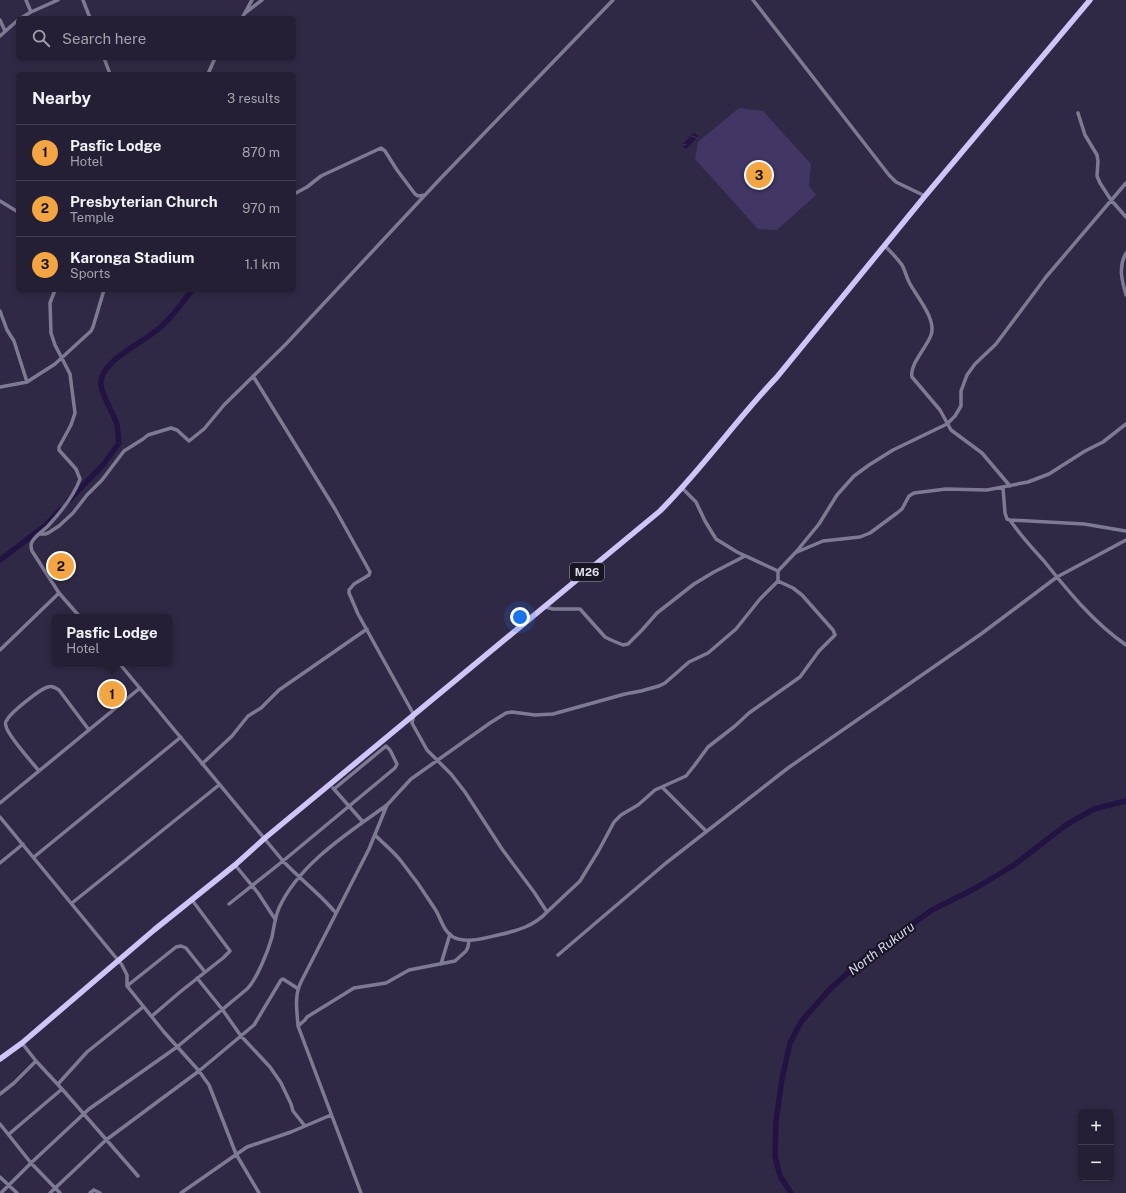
<!DOCTYPE html>
<meta charset="utf-8">
<style>
:root{--surface:#241f34;--page:#302c40;--text:#f1f3f6;--muted:#a3a2ac;--line:#413d4f;--accent:#f3a443}
body{margin:0;font-family:"Public Sans",sans-serif;background:var(--page);color:var(--text)}
.controls{position:absolute;right:12px;bottom:12px;display:grid;overflow:hidden;border-radius:6px;box-shadow:0 2px 6px #0003}
.controls button{width:36px;height:36px;display:grid;place-items:center;padding:0;border:0;border-bottom:1px solid var(--line);background:var(--surface);color:var(--text);font:20px sans-serif}
.you{position:absolute;left:520px;top:617px;width:14px;height:14px;margin:-10px;border:3px solid #fff;border-radius:50%;background:#1a73e8;box-shadow:0 0 0 6px #1a73e833}
.badge{display:grid;place-items:center;width:26px;height:26px;border-radius:50%;background:var(--accent);color:#111;font-size:13px;font-weight:700}
.pin{position:absolute;translate:-50% -50%;border:2px solid #fff;box-shadow:0 1px 4px #0006}
.popup{position:absolute;left:52px;top:614px;width:120px;height:52px;box-sizing:border-box;display:grid;place-content:center;border-radius:6px;background:var(--surface);filter:drop-shadow(0 1px 3px #0005);font-size:13px;white-space:nowrap;color:var(--muted)}
.popup b{font-size:15px;color:var(--text)}
.popup::after{content:'';position:absolute;left:50%;top:100%;margin-left:-8px;border:8px solid transparent;border-top-color:var(--surface)}
.list{margin:0;padding:0;list-style:none}
h2{display:flex;justify-content:space-between;align-items:center;height:52px;margin:0;padding:0 16px;font-size:17px}
h2 small{font-size:13px;font-weight:400;color:var(--muted)}
.list li{display:grid;grid-template-columns:26px 1fr auto;gap:12px;align-items:center;box-sizing:border-box;height:56px;padding:0 16px;border-top:1px solid var(--line)}
.list b{display:block;font-size:15px;white-space:nowrap}
.list p{margin:0;font-size:13px;white-space:nowrap;color:var(--muted)}
.list em{font-size:13px;font-style:normal;color:var(--muted)}
.icon{flex:none;width:22px;height:22px;fill:none;stroke:currentColor;stroke-width:2;stroke-linecap:round;stroke-linejoin:round}
.map{position:relative;flex:none;width:1126px;height:1193px;overflow:hidden}
.search{position:absolute;background:var(--surface);box-shadow:0 2px 6px #0003;left:16px;top:16px;width:280px;height:44px;display:flex;align-items:center;gap:10px;box-sizing:border-box;padding:0 14px;border-radius:6px;color:var(--muted);font-size:15px}
.panel{position:absolute;background:var(--surface);box-shadow:0 2px 6px #0003;left:16px;top:72px;width:280px;height:220px;border-radius:6px}
.map>svg:first-child{display:block}
</style>
<div class="map">
<svg width="1126" height="1193" viewBox="0 0 1126 1193">
<defs>
<pattern id="water-ripples" width="26" height="14" patternUnits="userSpaceOnUse"><rect width="26" height="14" fill="#231342"/><path d="M2 4q2-2 4 0t4 0M15 11q2-2 4 0t4 0" fill="none" stroke="#42355e"/></pattern>
</defs>
<rect width="100%" height="100%" fill="#302945"/>
<path fill="#423664" d="M739 108 763 111 811 164 809 186 816 195 777 230 758 229 695 159 698 142Z"/>
<path fill="url(#water-ripples)" d="M694 133 699 136 686 149 681 145Z"/>
<g fill="none" stroke-linecap="round" stroke-linejoin="round">
<path stroke="#231342" stroke-width="5.5" d="M68 501 103 465 119 443C118 437 118 430 117 425 113 411 103 399 101 385 98 363 140 344 153 333 169 322 180 305 192 290
M0 560 46 525 61 509
M791 1193 780 1176 775 1156 776 1121 782 1079 790 1043 801 1022 828 991 863 959 932 910 976 888 1014 865 1066 825 1094 809 1126 801"/>
<path stroke="#7f7a93" stroke-width="3.5" d="M26 0 31 12
M83 0 90 18
M753 0 889 175 896 182 925 196
M245 13 262 0
M21 18 31 12 58 0
M242 18 252 0
M0 20 5 31
M0 36 18 20
M104 58 110 74
M208 74 215 58
M1078 113 1085 135 1097 155 1098 161 1097 176 1100 183 1111 200 1126 217
M294 194 307 187 321 176 381 148 385 151 397 170 415 194 418 196 425 195
M0 201 18 212
M885 246C891 252 897 258 902 265 905 270 906 276 909 282 916 296 937 319 931 335 927 347 909 365 912 377L940 410 951 430 982 453 1010 486
M1126 253C1118 267 1122 281 1126 295
M55 290 50 303 51 333 55 345 70 374 75 413 71 425 59 447V450L76 469 80 479C74 496 60 513 48 526 43 531 35 536 32 542 30 545 31 547 32 551L59 593 80 617
M0 311 7 330 14 341 27 382 0 387
M253 376 335 509 370 572 369 575 354 584 349 590V593L358 614 414 715 412 723 427 750 451 774 465 792 502 849 534 892 547 912 580 881 599 850 614 822 621 815 638 805 655 790 686 776 694 766 708 747 735 726 749 713 800 677 819 651 835 635 833 630 802 595 793 588 778 581
M27 382 55 364 91 331 93 327 104 290
M682 488 696 502 705 521 716 539 737 552 778 571
M1003 488 1005 513 1007 519 1010 520 1084 524 1126 531
M1010 520C1020 535 1032 548 1044 561 1068 591 1094 623 1126 645
M40 534H45L48 533 59 526 73 513 87 495 102 480 124 451 143 439 148 435 171 428 177 430 189 441 204 429 224 405 286 344 440 179 613 0
M797 552 823 541 860 537 870 533 897 513 902 509 909 496 914 493 946 489 987 490 1028 482 1049 474 1085 451 1103 442 1126 424
M778 571 796 552 819 524 837 495 854 476 869 465 893 450 947 424 955 416 961 406V391L967 375 975 364 996 344 1046 277 1126 183
M545 607 553 609H580L605 637 611 640 623 645 628 644 642 630 657 613 694 584 714 572 745 556
M0 650 59 593
M119 663 283 861C300 879 320 894 335 912
M202 764 232 736 248 716 261 708 279 690 367 629
M39 771C32 762 7 735 6 726 5 723 5 722 7 720 10 713 40 689 48 687 52 685 56 688 59 690L89 730
M662 787 706 831
M333 788 363 822
M0 803 140 688
M0 817 122 965 127 975V986L164 1032 199 1071 209 1085 236 1154 259 1193
M375 835C384 844 394 852 401 861 413 876 425 893 435 909 441 918 443 931 453 937 466 944 485 938 498 935 517 931 534 926 547 912
M34 857 181 737
M0 863 23 844
M235 865 258 893 275 919
M72 903 219 785
M229 904 283 861 395 768 397 764 390 750 386 746 334 789
M558 955 666 863 788 768 981 634 1057 577 1126 540
M441 964 450 934
M197 978 222 1009 241 1036 270 1067 281 1083 291 1104 293 1111 305 1126
M127 986 176 947 181 946 186 948 205 972
M152 1016 180 992 223 958 230 951 192 900
M298 1026 305 1020 307 1017 354 988 386 983 409 970 455 961 466 951 468 947 469 940
M22 1043 36 1061 62 1089 138 1176
M58 1084 87 1052 143 1007
M0 1094 14 1083 36 1061
M0 1124 31 1163 60 1193
M9 1134 62 1089
M0 1177 17 1193
M1 1193 31 1163 89 1109 177 1047 247 989C257 979 268 951 272 937 274 927 275 917 279 908 299 864 348 833 387 805
M50 1193 106 1140 199 1071 254 1025 281 980 283 979 297 988
M90 1193 94 1190 100 1193
M181 1193 247 1147 291 1132 331 1115
M361 1193 298 1026C297 1010 294 996 301 982L369 849 387 805 411 779 490 723 506 713 512 712 535 715 553 714 625 694 641 691 659 686 665 683 689 662 708 653 736 629 760 599 778 581V571"/>
<path stroke="#d0c5f9" stroke-width="5.5" d="M0 1059 22 1043 154 930 235 865 265 838 660 511C702 469 736 420 777 377L925 196 1090 0"/>
</g>
<g text-anchor="middle" stroke-width="4" stroke-linejoin="round" paint-order="stroke">
<rect fill="#171521" stroke="#a3a0b0" stroke-width="1" x="570" y="563" width="34" height="18" rx="3"/>
<g font-size="11" font-weight="bold" fill="#dfdcee">
<text x="587" y="576">M26</text>
</g>
<g font-size="13" font-style="italic" fill="#dbd5f6" stroke="#171521">
<text transform="translate(881 948) rotate(-37)" y="5">North Rukuru</text>
</g>
</g>
</svg>
<div class="controls">
<button>+</button>
<button>−</button>
</div>
<div class="you"></div>
<div class="pin badge" style="left:112px;top:694px">1</div>
<div class="popup"><b>Pasfic Lodge</b>Hotel</div>
<div class="pin badge" style="left:61px;top:566px">2</div>
<div class="pin badge" style="left:759px;top:175px">3</div>
<div class="search"><svg class="icon" aria-label="search" viewBox="0 0 24 24"><circle cx="10" cy="10" r="6"/><path d="M15 15l6 6"/></svg>Search here</div>
<section class="panel">
<h2>Nearby<small>3 results</small></h2>
<ul class="list">
<li><span class="badge">1</span><div><b>Pasfic Lodge</b><p>Hotel</p></div><em>870 m</em></li>
<li><span class="badge">2</span><div><b>Presbyterian Church</b><p>Temple</p></div><em>970 m</em></li>
<li><span class="badge">3</span><div><b>Karonga Stadium</b><p>Sports</p></div><em>1.1 km</em></li>
</ul>
</section>
</div>
